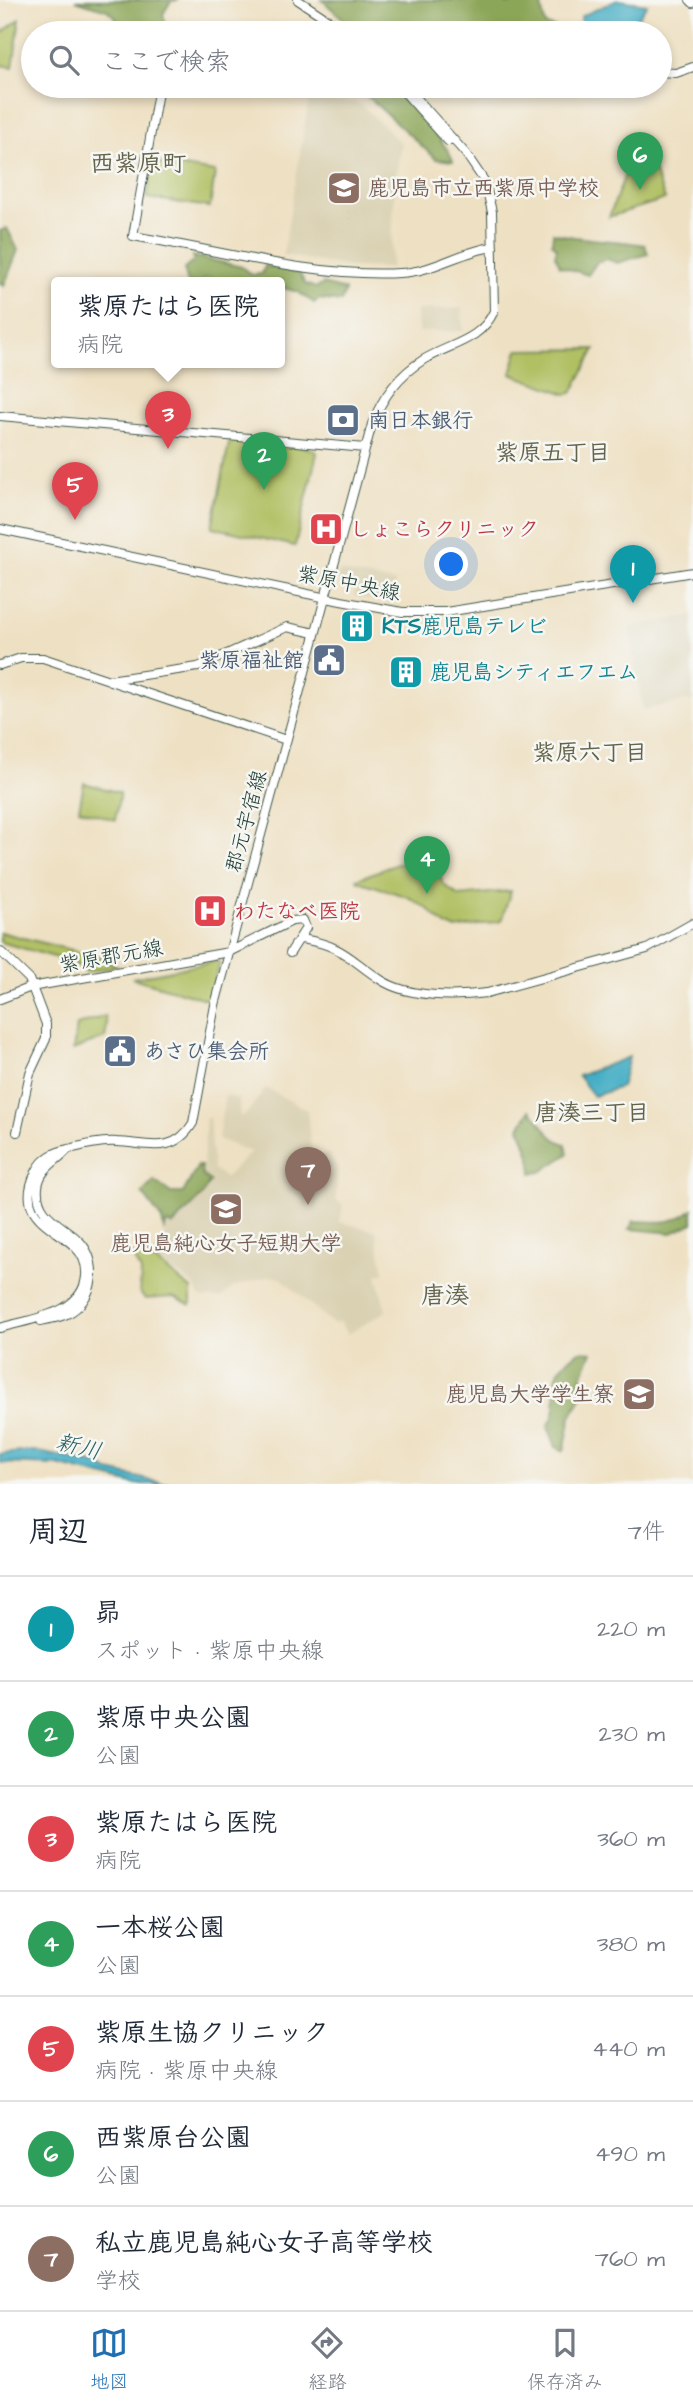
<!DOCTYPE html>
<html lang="ja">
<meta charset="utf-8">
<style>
:root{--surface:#fff;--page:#f6f6f7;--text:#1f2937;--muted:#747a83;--line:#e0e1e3;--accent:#1f6fb2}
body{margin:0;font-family:"Architects Daughter","Klee One",sans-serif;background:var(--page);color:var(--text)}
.you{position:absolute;left:452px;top:565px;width:24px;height:24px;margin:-18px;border:5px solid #fff;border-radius:50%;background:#1a73e8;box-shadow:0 0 0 10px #1a73e833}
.badge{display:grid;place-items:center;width:46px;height:46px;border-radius:50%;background:var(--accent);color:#fff;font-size:23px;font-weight:700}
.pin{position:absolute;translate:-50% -58px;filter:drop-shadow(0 2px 4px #0008)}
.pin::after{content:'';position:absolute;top:37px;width:24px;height:21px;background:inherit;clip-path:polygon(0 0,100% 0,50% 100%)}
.popup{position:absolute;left:51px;top:277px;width:234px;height:91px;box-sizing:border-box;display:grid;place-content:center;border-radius:7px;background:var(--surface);filter:drop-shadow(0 2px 5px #0005);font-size:23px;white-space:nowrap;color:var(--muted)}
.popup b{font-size:26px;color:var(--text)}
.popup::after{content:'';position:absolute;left:50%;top:100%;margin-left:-14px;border:14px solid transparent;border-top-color:var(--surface)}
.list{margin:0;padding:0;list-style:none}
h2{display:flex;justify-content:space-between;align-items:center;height:91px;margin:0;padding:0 28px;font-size:30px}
h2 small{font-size:23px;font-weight:400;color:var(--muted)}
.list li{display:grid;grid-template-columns:46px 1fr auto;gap:21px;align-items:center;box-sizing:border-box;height:105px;padding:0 28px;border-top:2px solid var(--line)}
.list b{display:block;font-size:26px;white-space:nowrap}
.list p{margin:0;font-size:23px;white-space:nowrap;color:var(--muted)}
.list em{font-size:23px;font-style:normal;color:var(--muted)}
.icon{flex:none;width:38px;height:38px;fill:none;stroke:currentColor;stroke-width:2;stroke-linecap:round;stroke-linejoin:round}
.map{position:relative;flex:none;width:693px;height:1484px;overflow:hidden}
.search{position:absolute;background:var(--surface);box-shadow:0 4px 10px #0003;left:21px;right:21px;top:21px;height:77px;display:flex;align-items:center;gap:18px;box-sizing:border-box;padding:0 24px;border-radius:38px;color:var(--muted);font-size:26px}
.sheet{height:826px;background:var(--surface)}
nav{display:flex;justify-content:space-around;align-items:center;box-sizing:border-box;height:98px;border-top:2px solid var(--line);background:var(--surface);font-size:19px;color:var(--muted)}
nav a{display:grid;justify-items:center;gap:4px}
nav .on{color:var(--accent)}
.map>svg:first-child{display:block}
</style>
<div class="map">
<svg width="693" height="1484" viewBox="0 0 693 1484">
<rect width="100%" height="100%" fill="#f6f6f2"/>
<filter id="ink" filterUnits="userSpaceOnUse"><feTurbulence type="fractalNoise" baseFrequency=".0143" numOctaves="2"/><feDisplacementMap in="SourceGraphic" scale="14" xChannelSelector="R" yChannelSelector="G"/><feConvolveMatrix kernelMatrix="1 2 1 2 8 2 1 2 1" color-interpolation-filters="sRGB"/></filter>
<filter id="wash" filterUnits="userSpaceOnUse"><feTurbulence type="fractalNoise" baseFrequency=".00686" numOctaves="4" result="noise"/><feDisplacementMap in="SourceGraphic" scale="28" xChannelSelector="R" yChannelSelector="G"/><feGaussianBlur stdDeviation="1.57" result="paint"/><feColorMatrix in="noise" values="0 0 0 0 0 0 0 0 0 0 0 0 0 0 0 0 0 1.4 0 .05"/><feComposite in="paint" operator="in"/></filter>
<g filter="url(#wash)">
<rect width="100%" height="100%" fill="#eee0c2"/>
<path fill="#dad1b2" d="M309 99 354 102 363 106 401 143 395 181 391 268 348 267 283 255Z
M462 308 463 331 418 332 417 310Z
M339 571 395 582 391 603 354 596 356 583 337 579Z
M693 615V700L643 710 629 627Z
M266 1088 307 1110 312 1158 328 1153 338 1168 336 1200 343 1205 340 1222 376 1231 384 1272 377 1275 386 1311 348 1334 340 1322 333 1324 281 1278 270 1276 234 1287 221 1298H203L198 1295 194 1285 169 1268 153 1253 162 1243 168 1225 173 1226 203 1198 213 1180 204 1175 203 1166 206 1118H209L213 1170 225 1178 251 1152 218 1139 225 1095 239 1099 240 1117 246 1114Z"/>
<path fill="#b1c063" stroke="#687e4c" stroke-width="2" d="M20 19 13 67 0 65V34Z
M631 159 654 171 665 199 609 217Z
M152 162 215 172 210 207 147 198Z
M595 349 572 393 566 394 511 374 518 350Z
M230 439C249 441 305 441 317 453L295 546 212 527Z
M84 783 120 793 115 820 79 809Z
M435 862 443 884 459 896 511 891 501 921 456 929 445 925 428 909 408 897 358 881 357 879 397 864Z
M0 932 103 958 117 966 87 972 72 962 0 942Z
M217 961 220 963 209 1000 132 978Z
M105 1016 107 1025 105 1038 73 1050 77 1025Z
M147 1254 191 1289V1305L173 1297 145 1299 140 1293 141 1271 131 1255Z"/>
<path fill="#8ca659" stroke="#567246" stroke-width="2" d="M75 0H178L171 1 163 14 168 33H113L116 18 107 10Z
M322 0H505L507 4 540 0 545 25 578 33H359Z
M371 86H389C404 100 449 144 453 161L436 159 367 96Z
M7 228 18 250 4 286 0 283V231Z
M553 233C584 241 614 239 645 245L648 254 617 263 607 259 597 262 588 275 560 266 555 255 557 248 552 243Z
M193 256 242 267 251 275 262 274 265 266 299 272 305 284 316 288 323 284 345 290 341 302 319 299 314 303 298 292 280 287V283H241L206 278 200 283H188L184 269 194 261Z
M530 1110C544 1123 547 1139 566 1144L568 1154 541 1172 532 1173 531 1159 520 1127Z
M198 1166H201L202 1175 210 1181 202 1196 173 1225 167 1223 164 1230 162 1220 142 1193 154 1181 171 1193H183Z
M693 1209V1223L672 1233 629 1229 634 1221C657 1222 674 1225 693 1209Z
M579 1351 592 1352 580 1381 581 1398 571 1417 564 1451 556 1447 548 1426C563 1406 548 1382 562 1366 566 1360 574 1356 579 1351Z"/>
<path fill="#45aec5" stroke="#32767c" stroke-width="2" d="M617 0 647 4 628 33H598L582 26 581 16Z
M629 1057 621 1087 594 1096 578 1076Z
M34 1451 98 1464 109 1471 162 1483 178 1484H134L57 1465 0 1463V1454Z"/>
</g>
<g filter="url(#ink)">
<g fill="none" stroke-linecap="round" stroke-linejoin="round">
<g stroke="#3e5549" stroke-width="10">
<path id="secondary" d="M298 0 348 33
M690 0 693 3
M660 72 676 73 693 67
M159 86 133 236C216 250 317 278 400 273 433 272 461 251 493 247
M399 86 448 141
M0 416 365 448
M0 529 341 601 402 612H446L693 572
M0 665 21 658H43L109 680 198 667 287 627 315 633
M110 681 286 740
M301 939C343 945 349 959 381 980 409 998 456 997 487 993L647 949 693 923
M0 951 29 979 46 1024V1039L30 1073 17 1132
M0 999 31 987 229 952 292 921 303 920 306 928 290 953
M41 1321C49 1319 59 1318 67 1314 93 1302 100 1266 82 1244 66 1225 35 1218 38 1187 40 1168 57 1162 68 1149
M0 1328C29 1319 83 1315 86 1276 87 1265 83 1255 75 1247 53 1225 14 1216 36 1172 43 1157 55 1152 69 1149 85 1145 100 1141 117 1142 147 1143 173 1156 193 1123L215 1005 372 424C382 398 399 375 423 360 449 344 481 341 494 311L492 212 485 182 466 154 406 86"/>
</g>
<use href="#secondary" stroke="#fff" stroke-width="8"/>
</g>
</g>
<defs>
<g id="school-square" transform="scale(1.75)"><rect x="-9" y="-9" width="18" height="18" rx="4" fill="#8d6e63" stroke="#f6f6f2"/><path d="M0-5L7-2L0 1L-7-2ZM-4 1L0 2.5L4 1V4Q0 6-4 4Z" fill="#fff"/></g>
<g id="bank-square" transform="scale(1.75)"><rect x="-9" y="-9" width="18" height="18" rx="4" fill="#5c6f8a" stroke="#f6f6f2"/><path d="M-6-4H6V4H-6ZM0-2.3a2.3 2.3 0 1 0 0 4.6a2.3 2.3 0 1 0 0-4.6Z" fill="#fff"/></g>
<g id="hospital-square" transform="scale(1.75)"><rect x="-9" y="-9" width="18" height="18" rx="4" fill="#e0444e" stroke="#f6f6f2"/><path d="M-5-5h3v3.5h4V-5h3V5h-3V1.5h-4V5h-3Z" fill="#fff"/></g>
<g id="building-square" transform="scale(1.75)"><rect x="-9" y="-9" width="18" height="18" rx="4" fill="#0f9aa8" stroke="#f6f6f2"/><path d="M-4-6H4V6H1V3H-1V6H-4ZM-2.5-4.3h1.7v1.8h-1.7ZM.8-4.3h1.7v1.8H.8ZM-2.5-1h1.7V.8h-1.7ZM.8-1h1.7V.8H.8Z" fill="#fff"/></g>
<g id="civic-square" transform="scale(1.75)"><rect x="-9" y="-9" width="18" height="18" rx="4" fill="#5c6f8a" stroke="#f6f6f2"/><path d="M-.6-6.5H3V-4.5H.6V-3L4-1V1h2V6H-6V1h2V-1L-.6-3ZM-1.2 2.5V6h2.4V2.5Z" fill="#fff"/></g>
<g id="university-square" transform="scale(1.75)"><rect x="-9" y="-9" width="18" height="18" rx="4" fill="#8d6e63" stroke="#f6f6f2"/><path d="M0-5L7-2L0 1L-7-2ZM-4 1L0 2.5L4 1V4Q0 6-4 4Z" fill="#fff"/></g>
</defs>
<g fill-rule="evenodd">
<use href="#school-square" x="344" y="188"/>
<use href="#bank-square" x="343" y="420"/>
<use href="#hospital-square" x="326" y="529"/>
<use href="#building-square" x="357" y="626"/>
<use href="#civic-square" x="329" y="660"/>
<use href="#building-square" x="406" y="672"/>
<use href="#hospital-square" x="210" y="911"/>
<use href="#civic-square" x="120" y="1051"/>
<use href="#university-square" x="226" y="1209"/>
<use href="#university-square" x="639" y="1394"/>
</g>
<g text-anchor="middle" stroke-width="5" stroke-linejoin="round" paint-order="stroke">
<g font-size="21" font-weight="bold" fill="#785e54" stroke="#f6f6f2" text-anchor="start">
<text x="368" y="195">鹿児島市立西紫原中学校</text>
<text x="226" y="1250" text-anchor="middle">鹿児島純心女子短期大学</text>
<text x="614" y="1401" text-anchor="end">鹿児島大学学生寮</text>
</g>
<g font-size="21" font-weight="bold" fill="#4e5e75" stroke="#f6f6f2" text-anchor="start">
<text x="368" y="427">南日本銀行</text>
<text x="304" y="667" text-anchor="end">紫原福祉館</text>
<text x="144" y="1058">あさひ集会所</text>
</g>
<g font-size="21" font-weight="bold" fill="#be3a42" stroke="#f6f6f2" text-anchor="start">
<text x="350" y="536">しょこらクリニック</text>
<text x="234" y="918">わたなべ医院</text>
</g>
<g font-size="21" fill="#1f3d34" stroke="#f6f6f2">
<text transform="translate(349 583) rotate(11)" y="7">紫原中央線</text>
<text transform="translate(246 821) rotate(-75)" y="7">郡元宇宿線</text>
<text transform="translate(111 956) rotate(-10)" y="7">紫原郡元線</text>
</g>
<g font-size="21" font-weight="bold" fill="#0d838f" stroke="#f6f6f2" text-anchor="start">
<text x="382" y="633">KTS鹿児島テレビ</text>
<text x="430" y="679">鹿児島シティエフエム</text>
</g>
<g font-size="23" font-weight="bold" fill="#65644b" stroke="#f6f6f2">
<text x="553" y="460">紫原五丁目</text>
<text x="590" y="760">紫原六丁目</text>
<text x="592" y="1120">唐湊三丁目</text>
</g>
<g font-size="23" font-style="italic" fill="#2a5f60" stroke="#f6f6f2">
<text transform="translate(79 1446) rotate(14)" y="8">新川</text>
</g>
<g font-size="24" font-weight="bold" fill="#65644b" stroke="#f6f6f2">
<text x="138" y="171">西紫原町</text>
<text x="445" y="1303">唐湊</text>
</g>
</g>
</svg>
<div class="you"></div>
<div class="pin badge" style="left:633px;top:603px;background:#0f9aa8">1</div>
<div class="pin badge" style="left:264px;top:490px;background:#2e9e5b">2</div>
<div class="pin badge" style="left:168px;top:449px;background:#e0444e">3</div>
<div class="popup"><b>紫原たはら医院</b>病院</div>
<div class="pin badge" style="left:427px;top:894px;background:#2e9e5b">4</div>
<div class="pin badge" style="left:75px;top:520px;background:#e0444e">5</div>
<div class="pin badge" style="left:640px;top:190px;background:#2e9e5b">6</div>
<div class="pin badge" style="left:308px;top:1205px;background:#8d6e63">7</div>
<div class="search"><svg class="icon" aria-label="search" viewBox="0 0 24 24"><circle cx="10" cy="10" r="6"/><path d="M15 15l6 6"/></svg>ここで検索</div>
</div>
<section class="sheet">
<h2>周辺<small>7件</small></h2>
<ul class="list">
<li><span class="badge" style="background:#0f9aa8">1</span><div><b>昴</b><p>スポット · 紫原中央線</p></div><em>220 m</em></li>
<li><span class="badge" style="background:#2e9e5b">2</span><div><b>紫原中央公園</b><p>公園</p></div><em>230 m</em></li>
<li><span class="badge" style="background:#e0444e">3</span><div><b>紫原たはら医院</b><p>病院</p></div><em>360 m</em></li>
<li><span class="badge" style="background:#2e9e5b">4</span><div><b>一本桜公園</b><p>公園</p></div><em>380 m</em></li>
<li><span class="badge" style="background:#e0444e">5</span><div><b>紫原生協クリニック</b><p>病院 · 紫原中央線</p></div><em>440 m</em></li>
<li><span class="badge" style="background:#2e9e5b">6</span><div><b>西紫原台公園</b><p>公園</p></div><em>490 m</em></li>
<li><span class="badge" style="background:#8d6e63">7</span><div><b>私立鹿児島純心女子高等学校</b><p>学校</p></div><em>760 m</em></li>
</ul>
</section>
<nav>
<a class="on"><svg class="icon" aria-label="map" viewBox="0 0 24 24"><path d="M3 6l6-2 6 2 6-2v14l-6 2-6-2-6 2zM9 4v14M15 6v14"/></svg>地図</a>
<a><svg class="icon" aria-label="directions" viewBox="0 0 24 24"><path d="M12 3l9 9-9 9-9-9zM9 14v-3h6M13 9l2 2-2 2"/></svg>経路</a>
<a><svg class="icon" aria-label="saved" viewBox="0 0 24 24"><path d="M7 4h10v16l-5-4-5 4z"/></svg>保存済み</a>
</nav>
